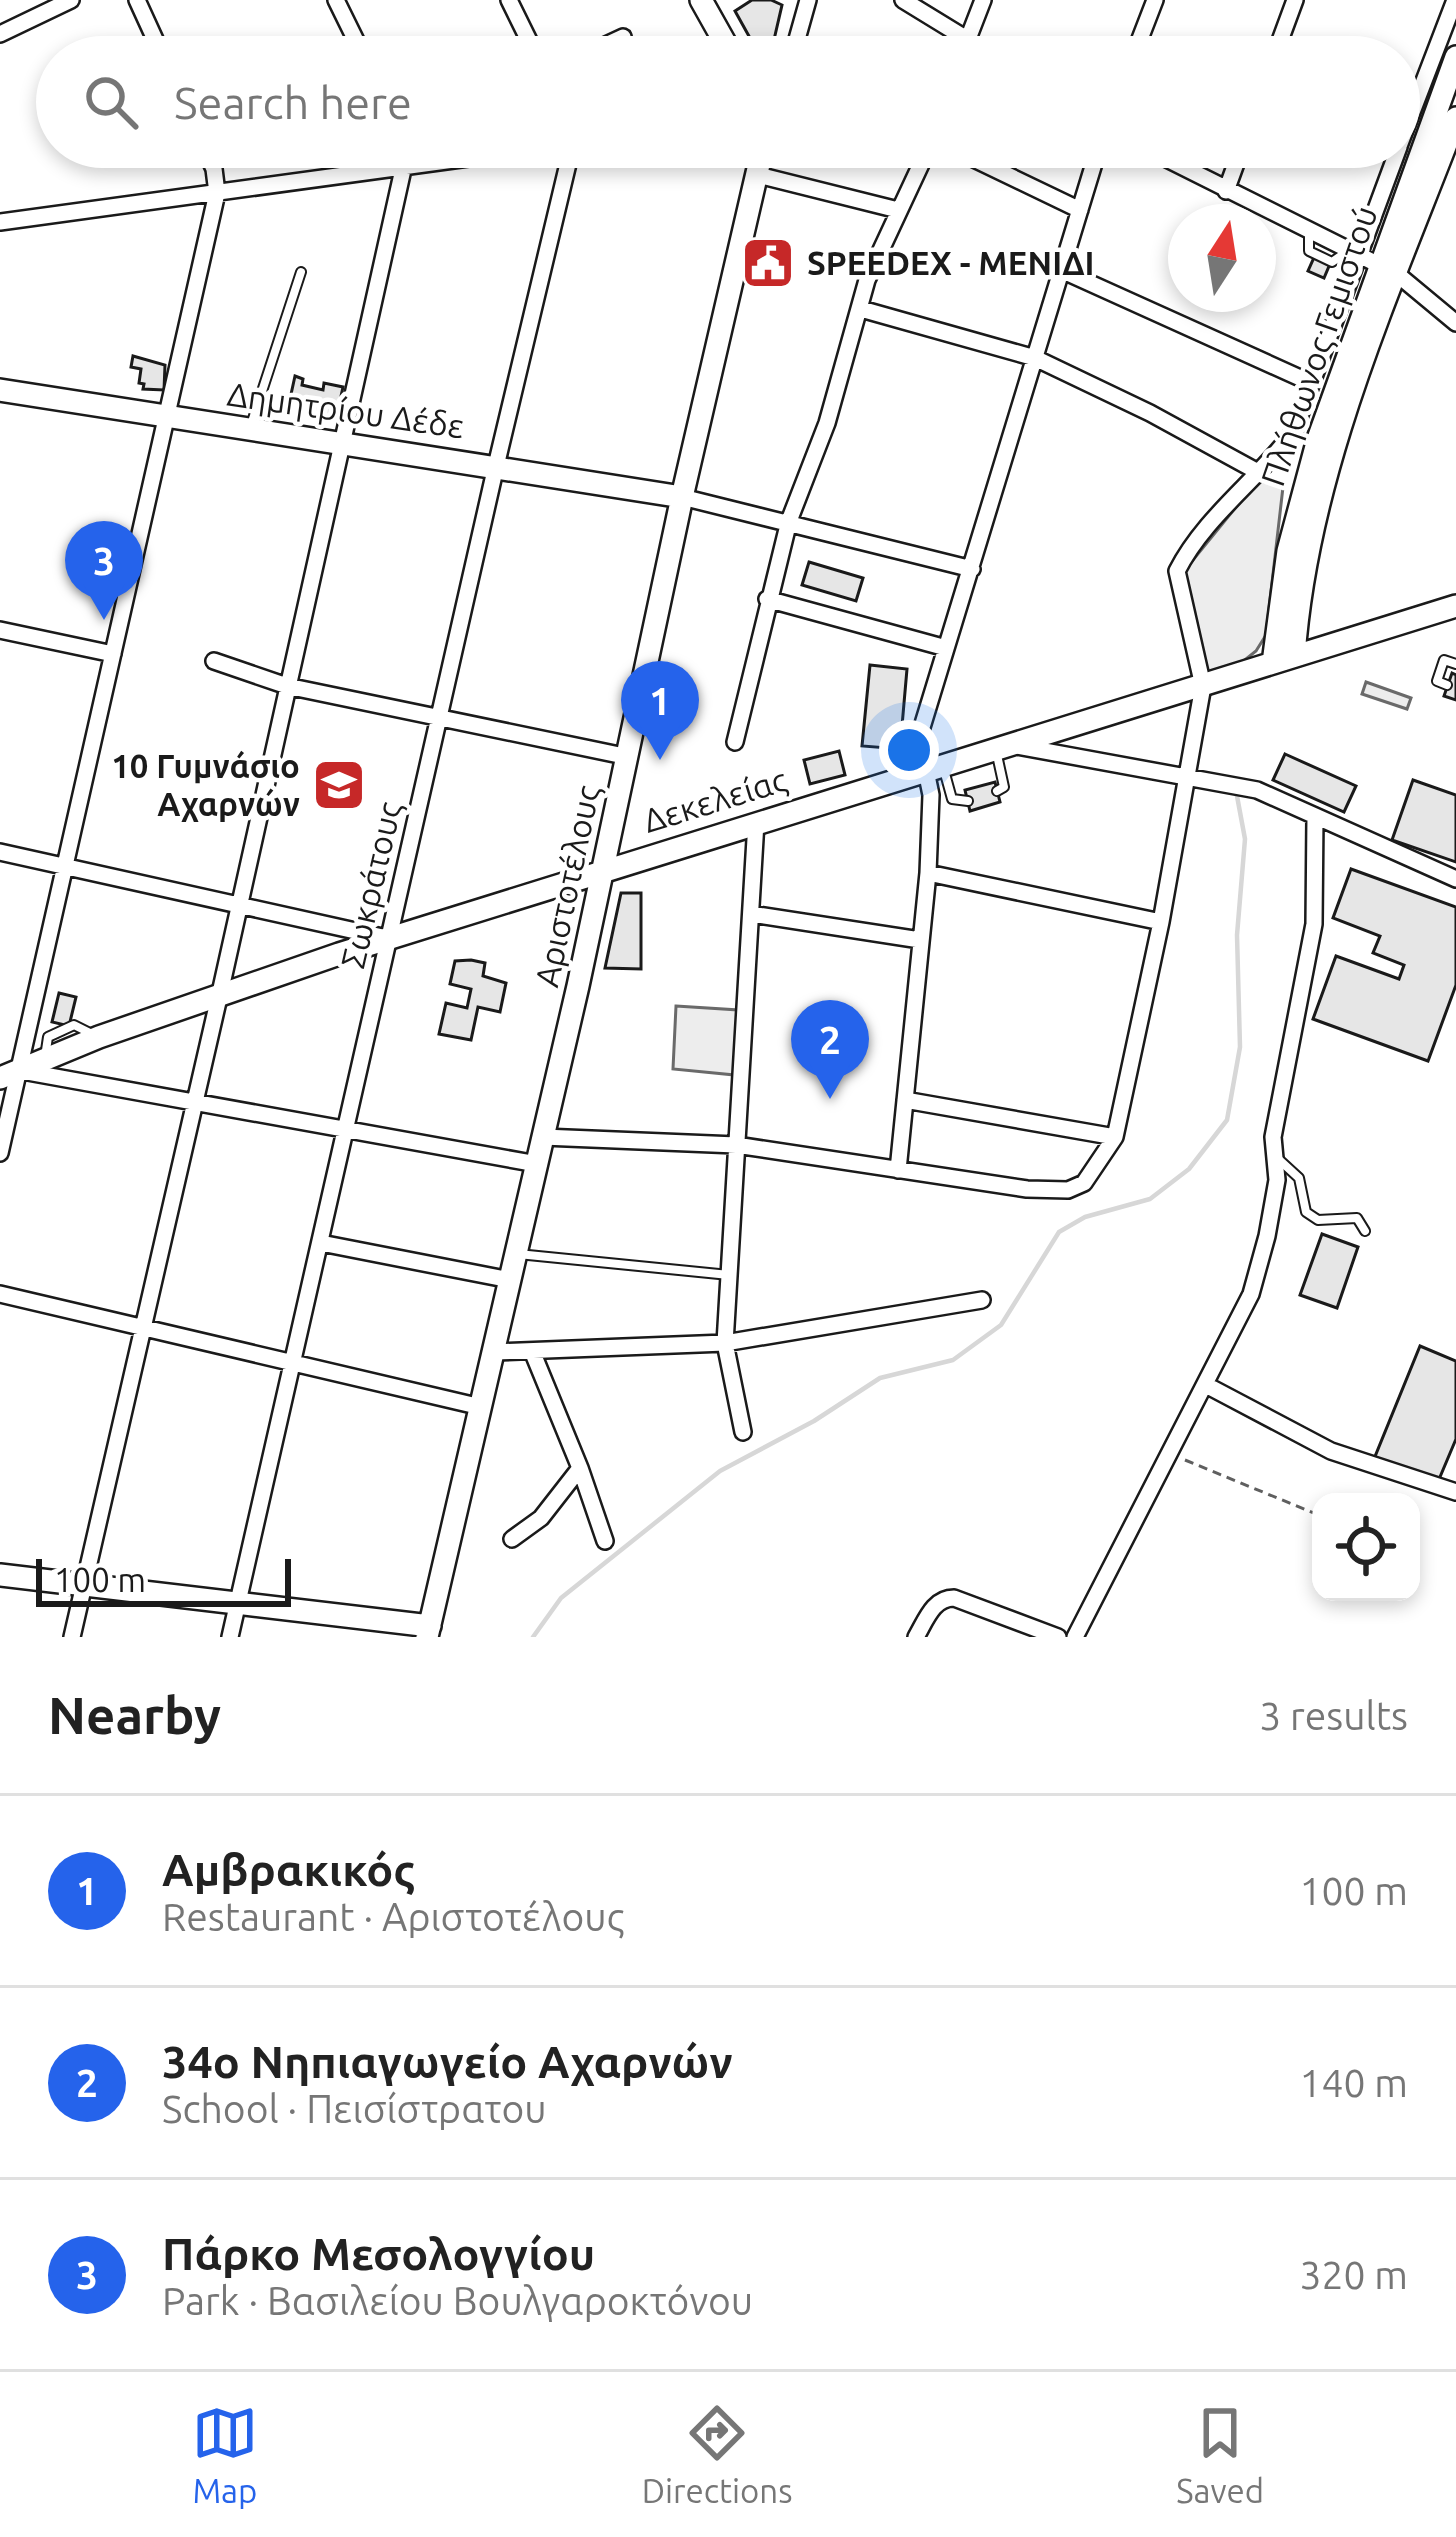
<!DOCTYPE html>
<meta charset="utf-8">
<style>
:root{--surface:#fff;--page:#f6f6f6;--text:#222;--muted:#767676;--line:#e0e0e0;--accent:#2563eb}
body{margin:0;font-family:Ubuntu,sans-serif;background:var(--page);color:var(--text)}
.controls{position:absolute;right:36px;bottom:36px;display:grid;overflow:hidden;border-radius:24px;box-shadow:0 6px 18px #0003}
.controls button{width:108px;height:108px;display:grid;place-items:center;padding:0;border:0;border-bottom:3px solid var(--line);background:var(--surface);color:var(--text);font:60px sans-serif}
.compass{position:absolute;left:1168px;top:204px;width:108px;height:108px;border-radius:50%;background:var(--surface);box-shadow:0 6px 18px #0003;rotate:12deg}
.scale{position:absolute;left:36px;bottom:30px;width:255px;box-sizing:border-box;padding-left:12px;border:6px solid #1a1a1a;border-top:0;font-size:33px;line-height:42px;white-space:nowrap;color:#1a1a1a;-webkit-text-stroke:9px #fff;paint-order:stroke}
.you{position:absolute;left:909px;top:750px;width:42px;height:42px;margin:-30px;border:9px solid #fff;border-radius:50%;background:#1a73e8;box-shadow:0 0 0 18px #1a73e833}
.badge{display:grid;place-items:center;width:78px;height:78px;border-radius:50%;background:var(--accent);color:#fff;font-size:39px;font-weight:700}
.pin{position:absolute;translate:-50% -99px;filter:drop-shadow(0 3px 6px #0008)}
.pin::after{content:'';position:absolute;top:63px;width:42px;height:36px;background:inherit;clip-path:polygon(0 0,100% 0,50% 100%)}
.list{margin:0;padding:0;list-style:none}
h2{display:flex;justify-content:space-between;align-items:center;height:156px;margin:0;padding:0 48px;font-size:51px}
h2 small{font-size:39px;font-weight:400;color:var(--muted)}
.list li{display:grid;grid-template-columns:78px 1fr auto;gap:36px;align-items:center;box-sizing:border-box;height:192px;padding:0 48px;border-top:3px solid var(--line)}
.list b{display:block;font-size:45px;white-space:nowrap}
.list p{margin:0;font-size:39px;white-space:nowrap;color:var(--muted)}
.list em{font-size:39px;font-style:normal;color:var(--muted)}
.icon{flex:none;width:66px;height:66px;fill:none;stroke:currentColor;stroke-width:2;stroke-linecap:round;stroke-linejoin:round}
.map{position:relative;flex:none;width:1456px;height:1637px;overflow:hidden}
.search{position:absolute;background:var(--surface);box-shadow:0 6px 18px #0003;left:36px;right:36px;top:36px;height:132px;display:flex;align-items:center;gap:30px;box-sizing:border-box;padding:0 42px;border-radius:66px;color:var(--muted);font-size:45px}
.sheet{height:732px;background:var(--surface)}
nav{display:flex;justify-content:space-around;align-items:center;box-sizing:border-box;height:168px;border-top:3px solid var(--line);background:var(--surface);font-size:33px;color:var(--muted)}
nav a{display:grid;justify-items:center;gap:6px}
nav .on{color:var(--accent)}
.map>svg:first-child{display:block}
</style>
<div class="map">
<svg width="1456" height="1637" viewBox="0 0 1456 1637">
<rect width="100%" height="100%" fill="#fff"/>
<path fill="#ededed" stroke="#6a6a6a" stroke-width="3" d="M1258 480 1283 487 1266 635 1256 651 1241 663 1206 674 1184 571Z
M1366 682 1411 698 1407 709 1362 694Z
M676 1006 738 1010 735 1075 673 1069Z"/>
<g fill="none" stroke-linecap="round" stroke-linejoin="round">
<path stroke="#d7d7d7" stroke-width="4.5" d="M533 1637 561 1598 720 1471 814 1421 880 1378 953 1360 1001 1325 1059 1232 1085 1217 1150 1199 1189 1169 1227 1120 1240 1047 1237 935 1245 839 1237 796"/>
</g>
<path fill="#e6e6e6" stroke="#1a1a1a" stroke-width="3" d="M752 0H771L782 5 770 57 760 56 735 11Z
M1316 253 1332 259 1324 278 1308 271Z
M133 356 165 365 164 390 143 389 144 384 139 383 141 369 131 367Z
M295 376 303 379 302 385 323 390 324 383 343 387 336 419 288 408Z
M809 562 863 578 856 601 802 585Z
M870 665 907 669 900 749 862 746Z
M1452 673 1456 675V700L1444 696Z
M839 751 845 775 810 784 804 760Z
M1285 754 1356 786 1344 812 1273 780Z
M1413 780 1456 795V862L1392 840Z
M995 782 1000 802 970 811 965 790Z
M1351 869 1456 907V985L1428 1061 1313 1019 1336 956 1399 979 1404 965 1373 953 1380 936 1333 918Z
M621 893H641V969L605 968Z
M471 960 485 963 483 976 506 983 500 1012 478 1007 471 1040 439 1034 446 1003 467 1008 471 989 450 984 455 961Z
M59 993 76 997 69 1026 52 1022Z
M1322 1234 1358 1247 1337 1308 1300 1295Z
M1420 1346 1456 1361V1439L1437 1484 1374 1459Z"/>
<g fill="none" stroke-linecap="round" stroke-linejoin="round">
<g stroke="#1a1a1a" stroke-width="12">
<path id="lane" d="M1309 233V251L1332 262 1348 251
M250 428 301 272
M1447 685 1437 681 1444 660 1456 664
M944 770 952 799 968 801
M997 791 1004 787 997 755
M45 1057 48 1037 74 1025 92 1034
M1275 1156 1299 1178 1306 1212 1318 1220 1357 1218 1365 1231
M518 1254 729 1275"/>
</g>
<g stroke="#1a1a1a" stroke-width="20">
<path id="street" d="M137 0 163 57
M336 0 364 57
M509 0 537 57
M903 0 996 57
M0 34 71 0
M580 57 623 37
M792 57 808 0
M961 57 983 0
M1133 57 1155 0
M1274 57 1295 0
M1399 146 1455 0
M949 147 1080 210
M1143 147 1397 274 1456 323
M758 175 898 210
M1226 191 1242 147
M0 222 549 147
M1061 270 1309 382
M861 309 1035 358 1150 413 1258 472
M682 497 972 569
M767 599 946 648
M0 630 113 654
M214 661 287 686 629 757
M735 742 789 521 827 423 867 280 929 147
M1017 746 1257 790 1456 879
M0 852 387 938
M928 873 1161 922
M751 914 920 940
M22 1071 537 1164
M905 1100 1115 1137
M543 1137 736 1145 1027 1189 1068 1190 1084 1183 1115 1137 1161 922 1203 686 1177 571C1205 516 1258 480 1294 431L1399 147
M0 1153 217 193 214 169 204 147
M898 1170 928 873 931 795 919 737 1099 147
M321 1243 510 1280
M0 1294 481 1407
M532 1351 580 1468 605 1541
M494 1352 725 1343 982 1300
M1206 1385 1331 1451 1456 1492
M743 1432 725 1343 756 822
M512 1539 541 1518 580 1468
M72 1637 220 993 408 147
M230 1637 496 466 572 147
M916 1637C926 1620 933 1598 954 1598L1058 1637
M1075 1637 1251 1294 1267 1236 1277 1180 1273 1137 1314 924 1315 816"/>
</g>
<g stroke="#1a1a1a" stroke-width="26">
<path id="secondary" d="M701 0 733 57
M0 390 682 497
M1294 656C1307 470 1390 291 1456 118
M1273 663 1288 551 1318 439 1456 57
M0 1078 99 1037 339 954 1456 606
M0 1575 430 1626
M427 1637 578 986 682 497 763 147"/>
</g>
<path stroke="#5f5f5f" stroke-width="3" stroke-dasharray="9 6" stroke-linecap="butt" d="M1185 1460 1321 1516"/>
<use href="#lane" stroke="#fff" stroke-width="8"/>
<use href="#street" stroke="#fff" stroke-width="15"/>
<use href="#secondary" stroke="#fff" stroke-width="21"/>
</g>
<defs>
<g id="civic-square" transform="scale(2.7)"><rect x="-9" y="-9" width="18" height="18" rx="4" fill="#c62828" stroke="#fff"/><path d="M-.6-6.5H3V-4.5H.6V-3L4-1V1h2V6H-6V1h2V-1L-.6-3ZM-1.2 2.5V6h2.4V2.5Z" fill="#fff"/></g>
<g id="school-square" transform="scale(2.7)"><rect x="-9" y="-9" width="18" height="18" rx="4" fill="#c62828" stroke="#fff"/><path d="M0-5L7-2L0 1L-7-2ZM-4 1L0 2.5L4 1V4Q0 6-4 4Z" fill="#fff"/></g>
</defs>
<g fill-rule="evenodd">
<use href="#civic-square" x="768" y="263"/>
<use href="#school-square" x="339" y="785"/>
</g>
<g text-anchor="middle" stroke-width="9" stroke-linejoin="round" paint-order="stroke">
<g font-size="33" font-weight="bold" fill="#1a1a1a" stroke="#fff" text-anchor="start">
<text x="807" y="275">SPEEDEX - ΜΕΝΙΔΙ</text>
<text x="300" y="778" text-anchor="end">10 Γυμνάσιο<tspan x="300" dy="38">Αχαρνών</tspan></text>
</g>
<g font-size="33" fill="#1a1a1a" stroke="#fff">
<text transform="translate(1319 346) rotate(-71)" y="12">Πλήθωνος Γεμιστού</text>
<text transform="translate(346 410) rotate(8)" y="12">Δημητρίου Δέδε</text>
<text transform="translate(715 800) rotate(-17)" y="12">Δεκελείας</text>
<text transform="translate(371 885) rotate(-77)" y="12">Σωκράτους</text>
<text transform="translate(567 886) rotate(-78)" y="12">Αριστοτέλους</text>
</g>
</g>
</svg>
<div class="controls">
<button><svg class="icon" aria-label="locate" viewBox="0 0 24 24"><circle cx="12" cy="12" r="6"/><path d="M12 2v4M12 18v4M2 12h4M18 12h4"/></svg></button>
</div>
<svg class="compass" viewBox="-18 -18 36 36"><path d="M0-13l5 13h-10z" fill="#e53935"/><path d="M0 13l5-13h-10z" fill="#767676"/></svg>
<div class="scale">100 m</div>
<div class="you"></div>
<div class="pin badge" style="left:660px;top:760px">1</div>
<div class="pin badge" style="left:830px;top:1099px">2</div>
<div class="pin badge" style="left:104px;top:620px">3</div>
<div class="search"><svg class="icon" aria-label="search" viewBox="0 0 24 24"><circle cx="10" cy="10" r="6"/><path d="M15 15l6 6"/></svg>Search here</div>
</div>
<section class="sheet">
<h2>Nearby<small>3 results</small></h2>
<ul class="list">
<li><span class="badge">1</span><div><b>Αμβρακικός</b><p>Restaurant · Αριστοτέλους</p></div><em>100 m</em></li>
<li><span class="badge">2</span><div><b>34o Νηπιαγωγείο Αχαρνών</b><p>School · Πεισίστρατου</p></div><em>140 m</em></li>
<li><span class="badge">3</span><div><b>Πάρκο Μεσολογγίου</b><p>Park · Βασιλείου Βουλγαροκτόνου</p></div><em>320 m</em></li>
</ul>
</section>
<nav>
<a class="on"><svg class="icon" aria-label="map" viewBox="0 0 24 24"><path d="M3 6l6-2 6 2 6-2v14l-6 2-6-2-6 2zM9 4v14M15 6v14"/></svg>Map</a>
<a><svg class="icon" aria-label="directions" viewBox="0 0 24 24"><path d="M12 3l9 9-9 9-9-9zM9 14v-3h6M13 9l2 2-2 2"/></svg>Directions</a>
<a><svg class="icon" aria-label="saved" viewBox="0 0 24 24"><path d="M7 4h10v16l-5-4-5 4z"/></svg>Saved</a>
</nav>
